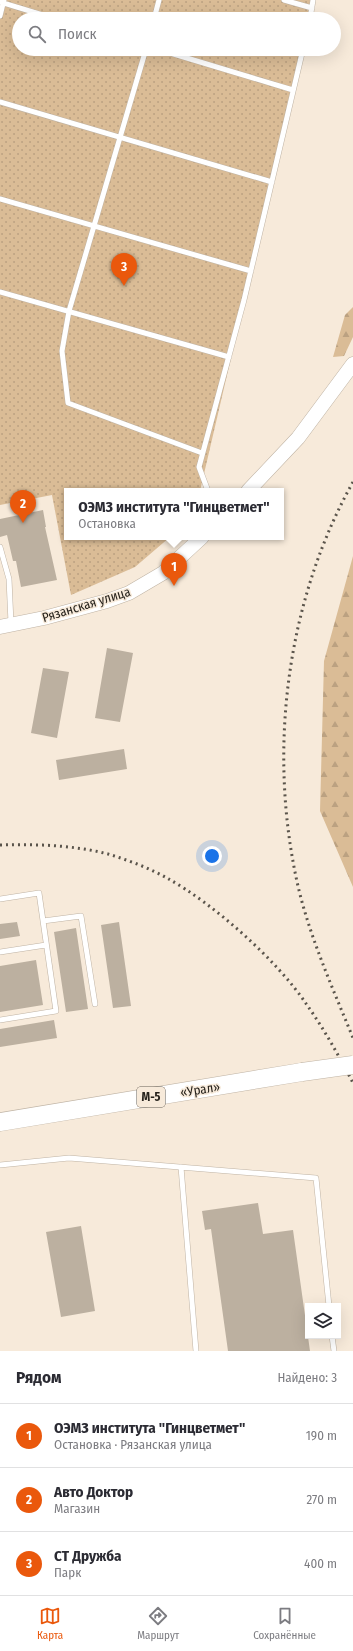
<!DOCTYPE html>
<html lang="ru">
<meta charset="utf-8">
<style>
:root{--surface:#fff;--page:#f7f7f7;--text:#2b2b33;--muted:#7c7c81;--line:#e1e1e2;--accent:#ea580c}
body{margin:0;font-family:"Fira Sans Condensed",sans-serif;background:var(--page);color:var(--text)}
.controls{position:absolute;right:12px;bottom:12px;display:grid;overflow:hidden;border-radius:0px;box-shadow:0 4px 16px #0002}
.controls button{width:36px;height:36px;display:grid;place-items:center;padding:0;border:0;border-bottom:1px solid var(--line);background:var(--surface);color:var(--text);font:20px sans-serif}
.you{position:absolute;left:212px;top:856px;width:14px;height:14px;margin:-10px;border:3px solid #fff;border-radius:50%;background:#1a73e8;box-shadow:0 0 0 6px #1a73e833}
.badge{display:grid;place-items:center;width:26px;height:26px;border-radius:50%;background:var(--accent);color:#fff;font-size:13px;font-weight:700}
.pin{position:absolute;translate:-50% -33px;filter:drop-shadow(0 1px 2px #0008)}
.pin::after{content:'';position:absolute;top:21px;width:14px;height:12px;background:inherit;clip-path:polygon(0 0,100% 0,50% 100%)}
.popup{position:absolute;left:64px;top:488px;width:220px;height:52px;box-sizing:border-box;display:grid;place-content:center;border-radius:0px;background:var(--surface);filter:drop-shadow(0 1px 3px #0005);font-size:13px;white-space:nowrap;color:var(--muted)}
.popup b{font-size:15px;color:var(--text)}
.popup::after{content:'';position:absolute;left:50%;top:100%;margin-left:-8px;border:8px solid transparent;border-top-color:var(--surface)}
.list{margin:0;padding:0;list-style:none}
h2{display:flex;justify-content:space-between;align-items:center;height:52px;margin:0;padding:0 16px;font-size:17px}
h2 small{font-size:13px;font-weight:400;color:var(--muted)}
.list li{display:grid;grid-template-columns:26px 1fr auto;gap:12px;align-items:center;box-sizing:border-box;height:64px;padding:0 16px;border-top:1px solid var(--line)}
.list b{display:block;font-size:15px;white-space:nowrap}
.list p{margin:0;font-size:13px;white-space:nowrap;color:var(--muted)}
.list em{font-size:13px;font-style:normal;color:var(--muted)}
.icon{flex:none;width:22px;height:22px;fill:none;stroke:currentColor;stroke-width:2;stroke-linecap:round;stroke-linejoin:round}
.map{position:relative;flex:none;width:353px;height:1351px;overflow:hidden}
.search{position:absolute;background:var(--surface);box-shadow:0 4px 16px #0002;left:12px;right:12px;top:12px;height:44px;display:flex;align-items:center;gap:10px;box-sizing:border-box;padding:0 14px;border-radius:22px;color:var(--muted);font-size:15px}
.sheet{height:244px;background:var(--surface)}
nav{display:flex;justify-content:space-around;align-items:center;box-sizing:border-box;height:56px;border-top:1px solid var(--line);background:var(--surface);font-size:11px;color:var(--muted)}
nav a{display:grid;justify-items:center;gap:2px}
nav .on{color:var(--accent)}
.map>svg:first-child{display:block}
</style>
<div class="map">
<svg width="353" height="1351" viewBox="0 0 353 1351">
<defs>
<pattern id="forest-firs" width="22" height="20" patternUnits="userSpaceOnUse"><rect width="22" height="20" fill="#dabc96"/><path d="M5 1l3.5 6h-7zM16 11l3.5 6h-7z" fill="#bba181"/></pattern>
<pattern id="park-dots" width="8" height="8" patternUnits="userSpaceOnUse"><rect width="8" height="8" fill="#dabc96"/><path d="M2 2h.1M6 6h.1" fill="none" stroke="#bba181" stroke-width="1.8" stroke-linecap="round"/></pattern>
</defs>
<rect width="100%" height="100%" fill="#f7eada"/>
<path fill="url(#forest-firs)" d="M353 307V337L344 356 333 357 345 315Z
M353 556V887L320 811 324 661Z"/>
<path fill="url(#park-dots)" d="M0 0H314L310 19H19V49H303L200 491H67V537H170L135 567 71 595 52 495 0 505Z"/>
<path fill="#bcb0a0" d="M43 510 46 527H45L57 580 21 587 16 561H13L7 535 0 537V519Z
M107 648 133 653 120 722 95 718Z
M43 668 69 672 57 738 31 733Z
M124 749 127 769 59 780 56 760Z
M17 922 20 936 0 939V924Z
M119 922 131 1006 113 1008 101 925Z
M76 928 88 1009 66 1012 54 932Z
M36 960 43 1005 0 1012V966Z
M54 1020 57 1038 0 1047V1029Z
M258 1203 263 1234 293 1230 310 1351H228L211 1229 205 1230 202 1211Z
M81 1226 95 1311 61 1317 46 1232Z"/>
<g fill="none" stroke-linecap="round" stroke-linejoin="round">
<g stroke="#bfb3a4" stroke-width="6">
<path id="lane" d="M284 0 312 8
M0 2 56 19
M0 16 4 0
M154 19 159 0
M310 19 313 0
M146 49 69 311 62 351 68 403 202 453
M157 49 293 90
M0 102 272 182
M0 199 251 271
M0 292 229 357
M208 491 199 467 244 300 303 49
M0 547 9 579 11 623
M0 899 39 893 56 1011 0 1020
M43 921 81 916 95 1004
M0 952 46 945
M0 1165 69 1158 316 1178 329 1306
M181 1167 196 1351
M332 1336 334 1351"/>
</g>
<g stroke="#bfb3a4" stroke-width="15">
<path id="secondary" d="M248 491 298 438 353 364
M0 627 44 618 107 601 129 593 163 573 202 537"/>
</g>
<g stroke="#bfb3a4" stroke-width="19">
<path id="highway" d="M0 1122 302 1072"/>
</g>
<use href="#lane" stroke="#fff" stroke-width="5"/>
<use href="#secondary" stroke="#fff" stroke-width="14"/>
<use href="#highway" stroke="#fff" stroke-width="18"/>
<path stroke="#5a544b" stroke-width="3" stroke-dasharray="2 4" stroke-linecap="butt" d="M353 482C288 598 269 742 295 872 306 929 331 984 353 1038
M0 845C36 844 73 845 108 854 128 860 149 868 167 878 214 904 277 960 307 1005 324 1029 339 1056 353 1083"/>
<g stroke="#bfb3a4" stroke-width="19" stroke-linecap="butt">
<path id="highway-bridge" d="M302 1072 353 1065"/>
</g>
<use href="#highway-bridge" stroke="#fff" stroke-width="18"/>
</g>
<g text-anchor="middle" stroke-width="3" stroke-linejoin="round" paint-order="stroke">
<rect fill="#f7eada" stroke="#655e55" stroke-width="1" x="137" y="1087" width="28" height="20" rx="3"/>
<g font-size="12" font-weight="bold" fill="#26221c">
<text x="151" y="1101">М-5</text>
</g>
<g font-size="13" fill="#26221c" stroke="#f7eada">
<text transform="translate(86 604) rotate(-17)" y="5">Рязанская улица</text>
<text transform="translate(200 1089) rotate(-9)" y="5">«Урал»</text>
</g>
</g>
</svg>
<div class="controls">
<button><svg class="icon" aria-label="layers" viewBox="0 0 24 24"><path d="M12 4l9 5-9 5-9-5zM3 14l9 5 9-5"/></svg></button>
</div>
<div class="you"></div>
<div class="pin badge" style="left:174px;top:586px">1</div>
<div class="popup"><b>ОЭМЗ института &quot;Гинцветмет&quot;</b>Остановка</div>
<div class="pin badge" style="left:23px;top:523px">2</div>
<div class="pin badge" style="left:124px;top:286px">3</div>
<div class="search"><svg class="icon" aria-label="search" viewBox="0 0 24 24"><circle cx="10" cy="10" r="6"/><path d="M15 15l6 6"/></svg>Поиск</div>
</div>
<section class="sheet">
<h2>Рядом<small>Найдено: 3</small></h2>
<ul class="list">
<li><span class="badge">1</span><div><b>ОЭМЗ института &quot;Гинцветмет&quot;</b><p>Остановка · Рязанская улица</p></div><em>190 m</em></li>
<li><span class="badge">2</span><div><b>Авто Доктор</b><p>Магазин</p></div><em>270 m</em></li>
<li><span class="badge">3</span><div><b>СТ Дружба</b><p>Парк</p></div><em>400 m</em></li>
</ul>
</section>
<nav>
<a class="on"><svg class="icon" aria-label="map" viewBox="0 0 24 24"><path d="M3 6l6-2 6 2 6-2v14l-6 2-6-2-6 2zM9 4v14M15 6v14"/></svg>Карта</a>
<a><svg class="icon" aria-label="directions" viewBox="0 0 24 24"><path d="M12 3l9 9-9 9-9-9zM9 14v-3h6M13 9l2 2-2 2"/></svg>Маршрут</a>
<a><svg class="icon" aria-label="saved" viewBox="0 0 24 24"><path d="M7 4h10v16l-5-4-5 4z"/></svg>Сохранённые</a>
</nav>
